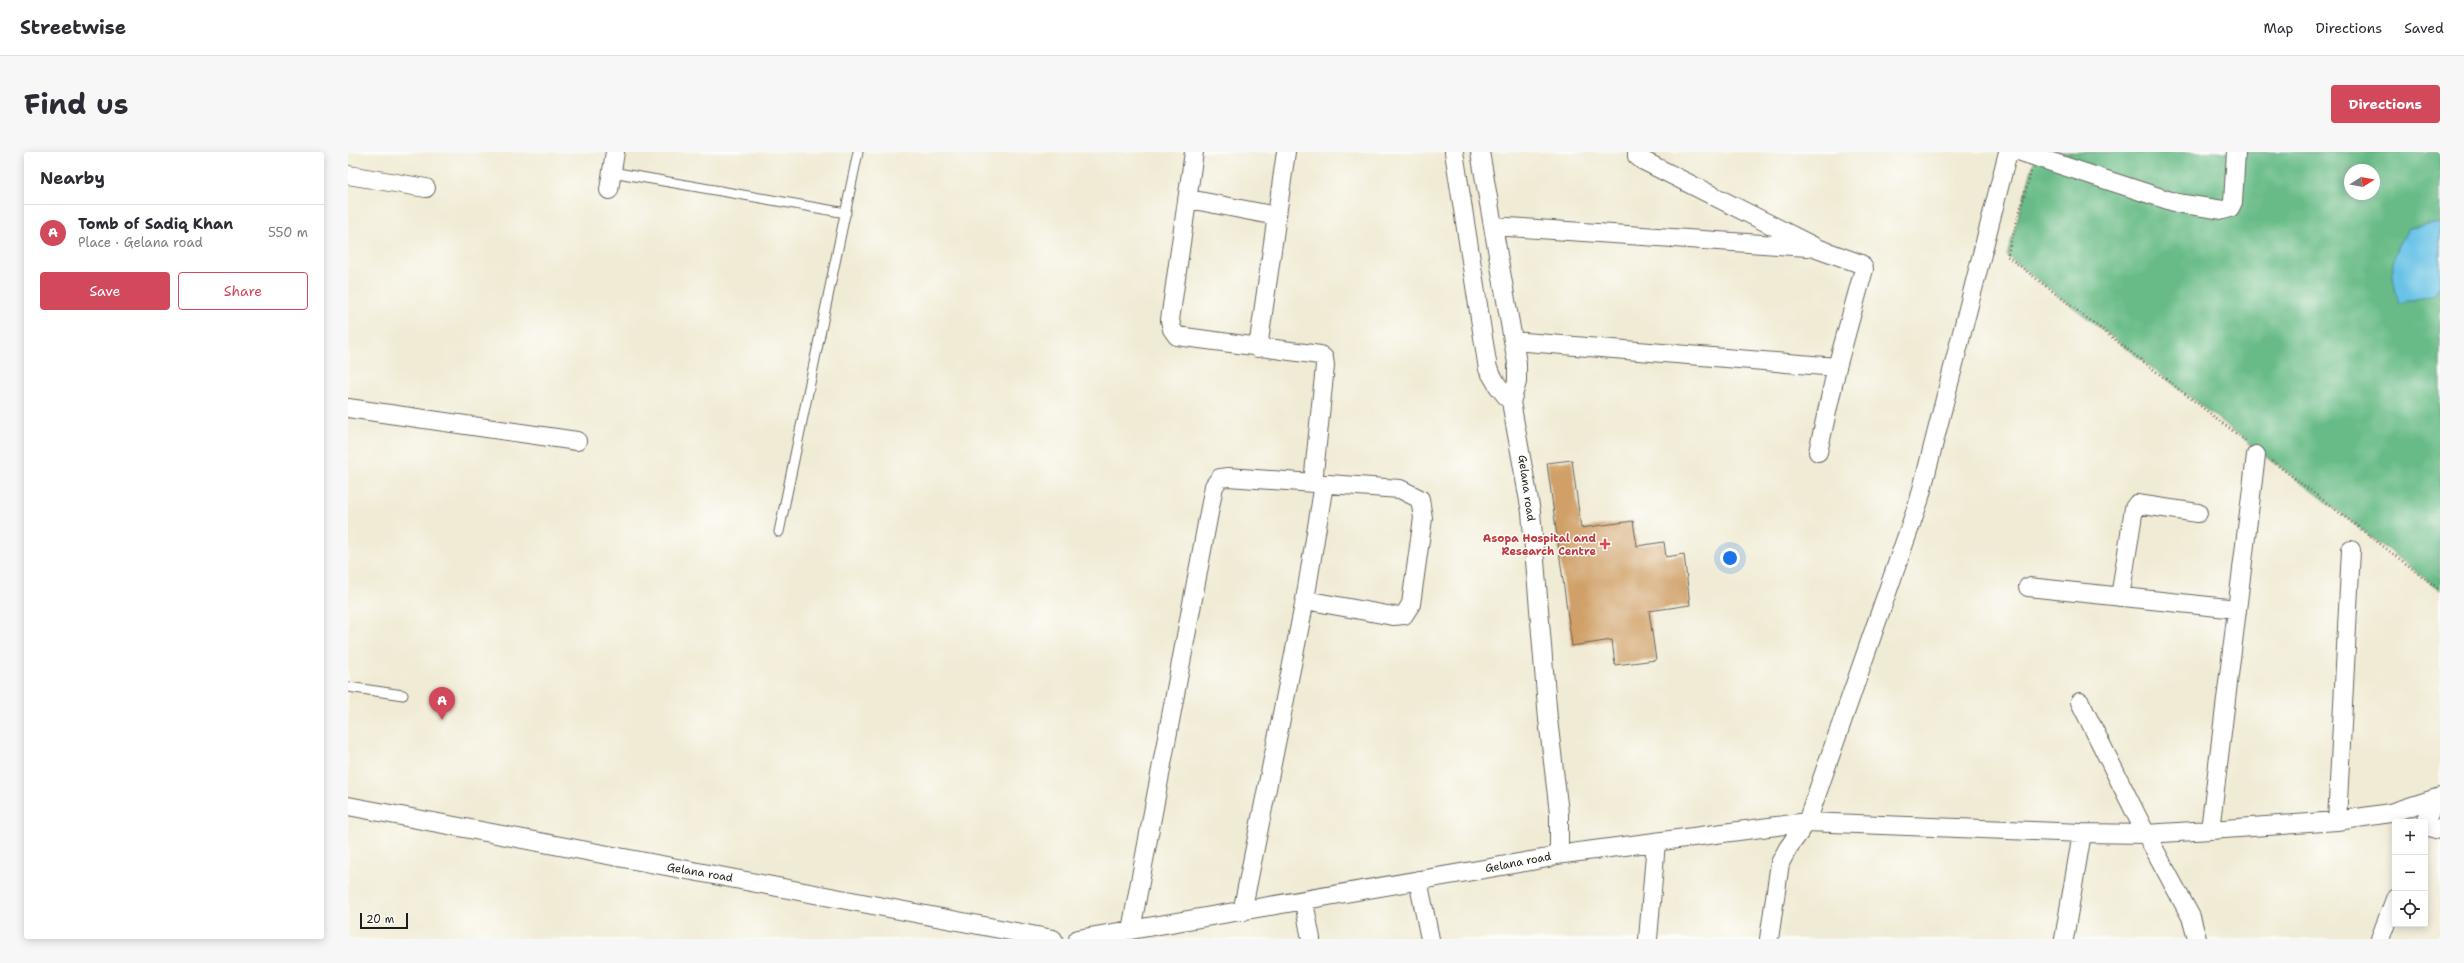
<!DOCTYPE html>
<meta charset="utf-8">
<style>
:root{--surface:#fff;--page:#f7f7f7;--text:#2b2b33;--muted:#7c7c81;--line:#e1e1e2;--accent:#d1495b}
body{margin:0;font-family:"Shantell Sans",sans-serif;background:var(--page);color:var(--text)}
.controls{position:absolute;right:12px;bottom:12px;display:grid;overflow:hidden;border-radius:4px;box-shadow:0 2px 10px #0003}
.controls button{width:36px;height:36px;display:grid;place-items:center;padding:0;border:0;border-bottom:1px solid var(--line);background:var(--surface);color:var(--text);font:20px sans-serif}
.compass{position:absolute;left:1996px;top:12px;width:36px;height:36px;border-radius:50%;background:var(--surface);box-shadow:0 2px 10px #0003;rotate:79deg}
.scale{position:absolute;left:12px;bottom:10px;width:48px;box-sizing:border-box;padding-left:4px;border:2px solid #1c1c1c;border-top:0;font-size:11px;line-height:14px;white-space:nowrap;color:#1c1c1c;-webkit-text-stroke:3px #fdfcf7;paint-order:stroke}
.you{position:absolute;left:1382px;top:406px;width:14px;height:14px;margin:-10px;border:3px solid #fff;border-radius:50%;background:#1a73e8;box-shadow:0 0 0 6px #1a73e833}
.badge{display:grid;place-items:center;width:26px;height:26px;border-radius:50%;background:var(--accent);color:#fff;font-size:13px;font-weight:700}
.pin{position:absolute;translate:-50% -33px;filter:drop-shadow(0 1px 2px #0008)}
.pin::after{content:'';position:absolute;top:21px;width:14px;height:12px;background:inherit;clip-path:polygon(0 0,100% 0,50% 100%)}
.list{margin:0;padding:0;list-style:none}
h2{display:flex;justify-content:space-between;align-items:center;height:52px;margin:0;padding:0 16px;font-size:17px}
h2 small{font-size:13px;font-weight:400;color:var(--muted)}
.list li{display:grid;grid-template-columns:26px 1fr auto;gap:12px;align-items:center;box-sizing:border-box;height:56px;padding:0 16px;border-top:1px solid var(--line)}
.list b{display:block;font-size:15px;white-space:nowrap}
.list p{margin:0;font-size:13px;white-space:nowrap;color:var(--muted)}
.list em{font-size:13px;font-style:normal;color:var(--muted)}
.actions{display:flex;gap:8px;padding:12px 16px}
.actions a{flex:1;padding:9px 0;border:1px solid var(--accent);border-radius:4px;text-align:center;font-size:14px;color:var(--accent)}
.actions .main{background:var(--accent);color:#fff}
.icon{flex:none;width:22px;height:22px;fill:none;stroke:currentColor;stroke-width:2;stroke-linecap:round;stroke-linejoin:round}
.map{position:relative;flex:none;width:2092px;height:787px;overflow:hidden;border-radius:4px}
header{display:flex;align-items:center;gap:24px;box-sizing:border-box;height:56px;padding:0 20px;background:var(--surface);border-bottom:1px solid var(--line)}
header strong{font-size:19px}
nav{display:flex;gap:22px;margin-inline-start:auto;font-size:14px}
.intro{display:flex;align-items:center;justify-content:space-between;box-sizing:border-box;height:96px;padding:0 24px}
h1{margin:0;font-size:28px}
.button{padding:10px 18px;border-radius:4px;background:var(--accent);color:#fff;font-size:14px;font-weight:700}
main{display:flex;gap:24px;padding:0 24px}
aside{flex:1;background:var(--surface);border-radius:4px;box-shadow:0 2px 10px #0003}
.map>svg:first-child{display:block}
</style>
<header>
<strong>Streetwise</strong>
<nav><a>Map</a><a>Directions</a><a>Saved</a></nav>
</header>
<div class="intro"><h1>Find us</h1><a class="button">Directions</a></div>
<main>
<aside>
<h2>Nearby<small></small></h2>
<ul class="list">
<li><span class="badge">A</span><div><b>Tomb of Sadiq Khan</b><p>Place · Gelana road</p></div><em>550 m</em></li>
</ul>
<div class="actions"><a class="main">Save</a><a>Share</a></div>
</aside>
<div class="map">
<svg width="2092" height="787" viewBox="0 0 2092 787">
<rect width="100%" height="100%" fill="#fdfcf7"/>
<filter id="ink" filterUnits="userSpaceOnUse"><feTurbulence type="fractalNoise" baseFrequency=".025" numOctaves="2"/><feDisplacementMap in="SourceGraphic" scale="8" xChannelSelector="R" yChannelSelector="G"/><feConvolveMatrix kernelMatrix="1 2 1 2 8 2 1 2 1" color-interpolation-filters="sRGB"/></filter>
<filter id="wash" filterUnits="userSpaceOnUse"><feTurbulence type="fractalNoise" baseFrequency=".012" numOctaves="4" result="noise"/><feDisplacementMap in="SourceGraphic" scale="16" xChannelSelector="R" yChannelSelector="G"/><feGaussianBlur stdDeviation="0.9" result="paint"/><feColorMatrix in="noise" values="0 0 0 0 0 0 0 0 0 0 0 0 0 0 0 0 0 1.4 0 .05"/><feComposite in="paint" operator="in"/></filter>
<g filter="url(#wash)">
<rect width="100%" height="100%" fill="#f0ebd4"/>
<path fill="#68bb86" stroke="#426c51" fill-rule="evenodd" d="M1689 0H2092V438L1659 104ZM2002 18H2026V42H2002Z"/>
<path fill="#69c3e7" stroke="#427082" d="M2092 71V133L2086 143 2051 151C2041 116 2042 106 2061 76Z"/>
<g id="blocks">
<path fill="#d0a068" d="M1224 308 1233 376 1285 369 1289 394 1316 390 1318 405 1336 402 1342 453 1301 459 1308 508 1267 513 1264 488 1224 494 1199 311Z"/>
</g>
</g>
<g filter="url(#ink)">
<use href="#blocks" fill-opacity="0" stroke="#66645c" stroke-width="1"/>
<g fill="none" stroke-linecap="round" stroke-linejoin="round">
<g stroke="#66645c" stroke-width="11">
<path id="service" d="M264 20 498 61
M431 380 510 0
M0 535 55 543"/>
</g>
<g stroke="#66645c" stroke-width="20">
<path id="minor" d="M846 0 822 168 824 177 829 184 972 203 976 206 977 214 965 331
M1106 0 1140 217 1150 234 1163 250
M1289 0V4L1294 8 1469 96 1513 112 1516 117 1489 215 1470 300
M1673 0 1829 51 1875 58 1882 56 1885 50 1888 0
M0 23 78 36
M261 38 267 0
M841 47 928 64
M1145 74 1460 95
M1165 189 1489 215
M910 196 938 0
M0 256 229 289
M1680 435 1889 457
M1772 445 1786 356 1789 352 1850 361
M1732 550 1798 682 1843 765 1849 787
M0 654 705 787
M1989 669 2003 398
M2077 672 2087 647
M2077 674 2092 678
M1862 678 1908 303
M1208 703 1459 670 1734 681 1798 682 1862 678 1989 669 2042 661 2092 645
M1070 728 1082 787
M956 750 963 787
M894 760 957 448 976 332
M783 778 866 334 872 326 880 325 1052 337 1072 347 1075 366 1063 452 1056 463 1045 464 957 448
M730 787 1200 706 1208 703 1211 695V661L1200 567 1183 360 1163 250 1169 230V211L1132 0
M1300 787 1308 690
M1421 787 1432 711 1440 696 1459 670 1571 349 1660 0
M1716 787 1734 681
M2032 787 2047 747"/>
</g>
<path stroke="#66645c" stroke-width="2.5" stroke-dasharray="1 3" stroke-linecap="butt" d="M1683 20 1659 104 1899 290
M1924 309 2092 438"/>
<use href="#service" stroke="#fff" stroke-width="9"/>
<use href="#minor" stroke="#fff" stroke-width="18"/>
</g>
</g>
<path fill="#e0444e" stroke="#fdfcf7" stroke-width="1.5" d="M1255 386h4v4h4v4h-4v4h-4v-4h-4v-4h4z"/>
<g text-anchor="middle" stroke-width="3" stroke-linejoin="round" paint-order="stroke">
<g font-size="11" fill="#1c1c1c" stroke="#fdfcf7">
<text transform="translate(1179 336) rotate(82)" y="4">Gelana road</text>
<text transform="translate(1170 710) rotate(-11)" y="4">Gelana road</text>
<text transform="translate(352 720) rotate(10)" y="4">Gelana road</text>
</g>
<g font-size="11" font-weight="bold" fill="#be3a42" stroke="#fdfcf7" text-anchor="end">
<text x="1248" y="390">Asopa Hospital and<tspan x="1248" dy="13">Research Centre</tspan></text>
</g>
</g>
</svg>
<div class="controls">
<button>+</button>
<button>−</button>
<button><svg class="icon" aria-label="locate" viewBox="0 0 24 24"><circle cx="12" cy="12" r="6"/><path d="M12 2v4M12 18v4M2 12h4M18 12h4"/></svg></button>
</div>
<svg class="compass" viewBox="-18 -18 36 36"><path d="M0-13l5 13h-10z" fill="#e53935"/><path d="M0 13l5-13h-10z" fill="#7c7c81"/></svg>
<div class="scale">20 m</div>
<div class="you"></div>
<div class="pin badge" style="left:94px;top:568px">A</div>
</div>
</main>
